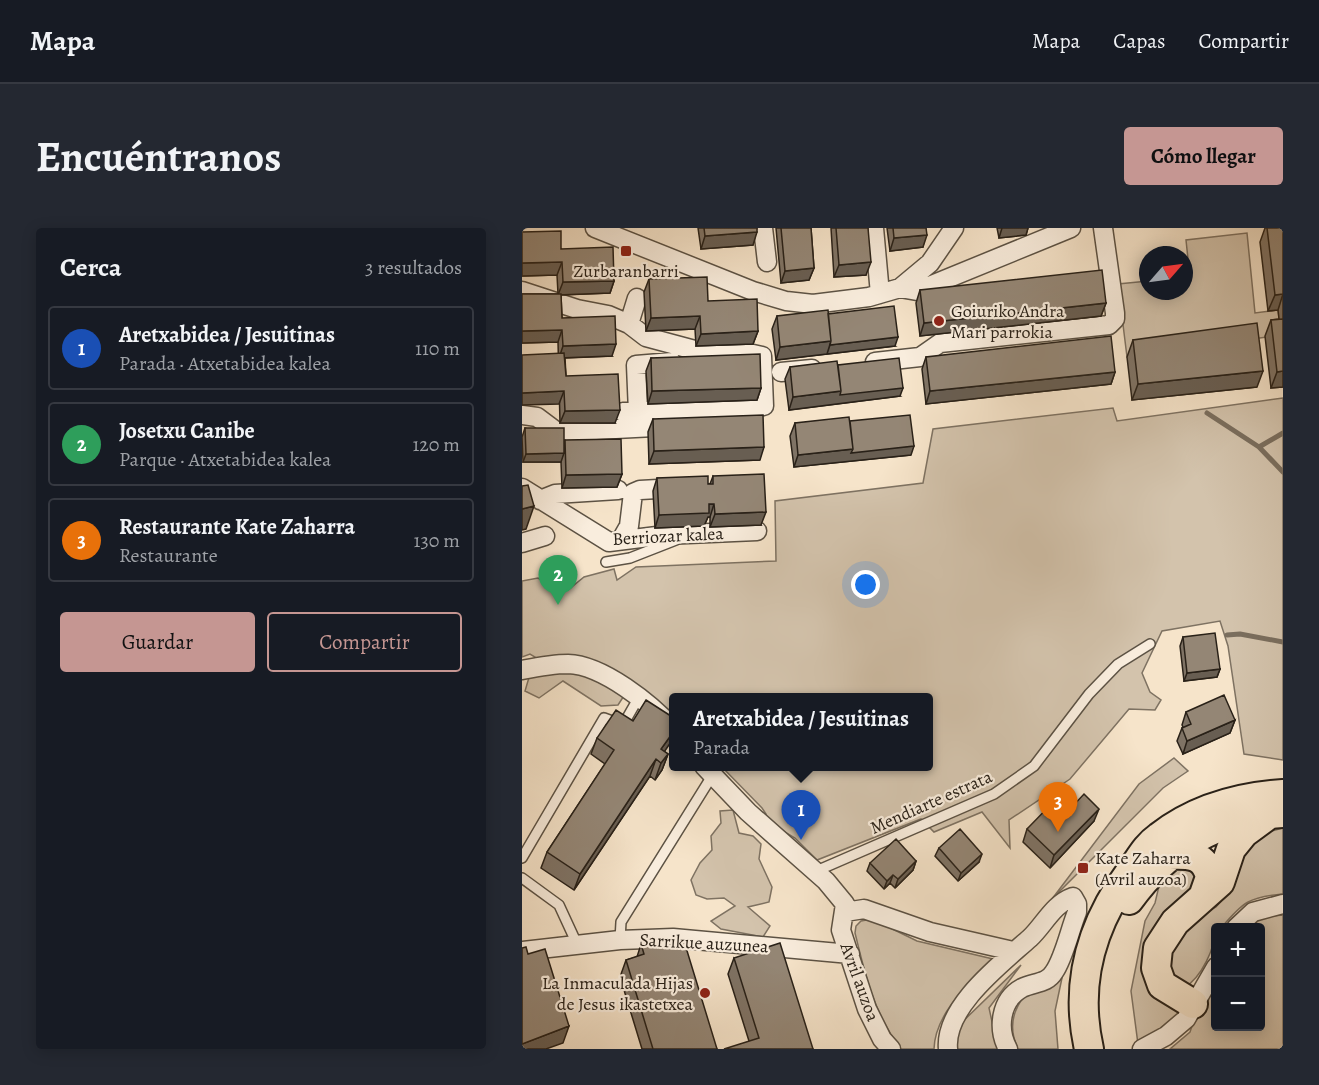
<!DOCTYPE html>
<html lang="es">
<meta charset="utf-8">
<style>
:root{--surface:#171b24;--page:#242831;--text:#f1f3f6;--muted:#9ea1a6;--line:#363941;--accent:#c59692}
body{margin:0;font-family:Alegreya,serif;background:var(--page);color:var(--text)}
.controls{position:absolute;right:18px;bottom:18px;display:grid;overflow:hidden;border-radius:6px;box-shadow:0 3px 15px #0003}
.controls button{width:54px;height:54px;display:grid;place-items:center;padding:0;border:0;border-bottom:2px solid var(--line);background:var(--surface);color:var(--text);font:30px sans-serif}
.compass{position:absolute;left:617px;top:18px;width:54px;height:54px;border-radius:50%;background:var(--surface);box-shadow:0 3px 15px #0003;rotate:62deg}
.you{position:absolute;left:344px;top:357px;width:21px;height:21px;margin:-15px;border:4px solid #fff;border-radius:50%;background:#1a73e8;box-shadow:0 0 0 9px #1a73e833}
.badge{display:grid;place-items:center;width:39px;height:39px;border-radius:50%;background:var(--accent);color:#fff;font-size:20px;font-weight:700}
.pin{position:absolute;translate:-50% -50px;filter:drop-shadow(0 2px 3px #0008)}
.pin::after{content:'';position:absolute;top:32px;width:21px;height:18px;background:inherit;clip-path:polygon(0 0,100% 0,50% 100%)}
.popup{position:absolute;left:147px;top:465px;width:264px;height:78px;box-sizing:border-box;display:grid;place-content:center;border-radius:6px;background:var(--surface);filter:drop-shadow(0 2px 4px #0005);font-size:20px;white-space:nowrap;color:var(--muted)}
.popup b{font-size:22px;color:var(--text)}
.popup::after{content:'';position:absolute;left:50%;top:100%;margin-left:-12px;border:12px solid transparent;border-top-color:var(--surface)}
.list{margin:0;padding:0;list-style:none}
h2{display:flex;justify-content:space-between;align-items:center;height:78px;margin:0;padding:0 24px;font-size:26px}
h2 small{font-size:20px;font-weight:400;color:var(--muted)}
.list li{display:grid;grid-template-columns:39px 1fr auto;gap:18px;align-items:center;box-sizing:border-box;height:84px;margin:0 12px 12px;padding:0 12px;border:2px solid var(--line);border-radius:6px}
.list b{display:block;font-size:22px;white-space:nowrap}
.list p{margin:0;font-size:20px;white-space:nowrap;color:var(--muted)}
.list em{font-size:20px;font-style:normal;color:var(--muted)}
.actions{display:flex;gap:12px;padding:18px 24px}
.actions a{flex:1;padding:14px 0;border:2px solid var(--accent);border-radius:6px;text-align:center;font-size:21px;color:var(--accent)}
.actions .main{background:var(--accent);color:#111}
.map{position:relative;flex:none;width:761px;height:821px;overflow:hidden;border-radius:6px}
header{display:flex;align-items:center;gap:36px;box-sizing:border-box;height:84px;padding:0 30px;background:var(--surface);border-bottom:2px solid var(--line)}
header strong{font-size:28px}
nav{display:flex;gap:33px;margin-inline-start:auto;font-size:21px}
.intro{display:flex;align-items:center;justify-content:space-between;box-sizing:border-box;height:144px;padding:0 36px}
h1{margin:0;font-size:42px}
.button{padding:15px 27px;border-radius:6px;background:var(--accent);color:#111;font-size:21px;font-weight:700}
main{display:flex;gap:36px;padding:0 36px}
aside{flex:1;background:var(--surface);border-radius:6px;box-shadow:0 3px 15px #0003}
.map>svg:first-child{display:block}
</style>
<header>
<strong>Mapa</strong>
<nav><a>Mapa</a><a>Capas</a><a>Compartir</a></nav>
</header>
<div class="intro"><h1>Encuéntranos</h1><a class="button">Cómo llegar</a></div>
<main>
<aside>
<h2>Cerca<small>3 resultados</small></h2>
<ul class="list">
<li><span class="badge" style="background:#1a4fb4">1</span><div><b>Aretxabidea / Jesuitinas</b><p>Parada · Atxetabidea kalea</p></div><em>110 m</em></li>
<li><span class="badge" style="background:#2e9e5b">2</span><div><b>Josetxu Canibe</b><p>Parque · Atxetabidea kalea</p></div><em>120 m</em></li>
<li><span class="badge" style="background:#e8710a">3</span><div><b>Restaurante Kate Zaharra</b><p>Restaurante</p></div><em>130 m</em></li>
</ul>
<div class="actions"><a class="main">Guardar</a><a>Compartir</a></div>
</aside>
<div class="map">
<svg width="761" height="821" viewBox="0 0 761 821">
<rect width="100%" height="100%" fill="#f6e4ca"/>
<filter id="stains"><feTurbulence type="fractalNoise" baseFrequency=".00333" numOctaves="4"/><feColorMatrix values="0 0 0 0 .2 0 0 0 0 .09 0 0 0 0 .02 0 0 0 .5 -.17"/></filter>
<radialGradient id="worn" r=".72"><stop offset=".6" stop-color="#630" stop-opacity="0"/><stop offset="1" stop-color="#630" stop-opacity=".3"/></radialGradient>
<path fill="#d3c3ac" stroke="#7e7262" stroke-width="1.5" d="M725 5 733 85 756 82 759 107 605 129 596 56 626 53V63H662V50H668L664 12Z
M761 170V532L722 526 706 418 698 393 640 403 620 445 628 464 639 472 633 482 607 481 548 551 487 592 488 620 460 584 412 604 399 591 295 632 273 610 243 592 244 586 240 580 200 539 406 538V470H152L151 487 124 463 109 457 96 477 79 478 41 453 17 470 3 463 13 429 8 426 0 429V353L16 350 36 362H46L62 349 92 341 95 352 114 339 254 333 253 273 401 255 411 201 591 180 595 193Z
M652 530 666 543 641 560 530 671 617 556Z
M211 582 217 605 231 608 239 616 237 631 250 659 247 674 226 679 248 698 241 709 199 701 189 693 213 678 202 670 185 671 174 667 169 652 178 635 190 622 189 608 199 595 198 583Z
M761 600V666C727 669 721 674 700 699L694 700C693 720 680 749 662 760L646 753V717L674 690 694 679 708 663 721 624 738 606Z
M665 636 681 652 636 704 658 783 651 797 616 816 609 763 623 693 633 675 637 658 651 643Z
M761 687V821H648L668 804 674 786 693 755 694 798H738V700L725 699 742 689Z
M350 691 395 713 471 731C447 756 413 785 412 821H379C351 784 344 749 333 705L334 698 339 693Z
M544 731 533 783 536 821H496C476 779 515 754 544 731Z
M499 737 467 780 476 821H434V800Z"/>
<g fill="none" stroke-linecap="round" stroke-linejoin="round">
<path stroke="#7a6e5e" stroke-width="5" d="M685 185 737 219 761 244
M737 219 761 205
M705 407 718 406 761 414"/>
<g stroke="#5c5244" stroke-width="12">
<path id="lane" d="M84 334 108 330 154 312
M0 630 82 490 101 497 117 469
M292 644 472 566 512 538 567 466 596 436 628 416
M0 650 37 677 55 716
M98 712 99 694 190 548"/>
</g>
<g stroke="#5c5244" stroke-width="21">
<path id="street" d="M73 0 231 63 264 73 291 76 347 69 378 60 408 35 432 0
M241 0 245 34
M352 0 358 66
M378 60 395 63 549 0
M0 63 55 81 86 87 107 96 124 109 180 124H222L240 128 242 178 101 184
M107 96 115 70
M353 134 398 129 418 115 587 97 593 91V85L581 0
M259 144 290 141
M116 184 114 137 150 134
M0 187 15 189 35 204 152 198
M0 260 87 314 143 307 235 303
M18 272 33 266 96 262
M99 312 107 298 111 265 118 262 154 260
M0 315 23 308
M0 442C15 439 31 436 46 436 81 437 129 476 152 501
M182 538 226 584 304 653 323 676 319 702 345 781 360 811 369 821
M323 684 342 681 408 704 491 723
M714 700 731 684 761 676
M0 723 98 712 151 710 328 726
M426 821C422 779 479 736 508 710 522 697 531 676 551 669L555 676V684C548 701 542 730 532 744 525 756 512 754 500 760 478 772 475 801 486 821
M620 821 644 808 664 791 694 739"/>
</g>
<g stroke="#292118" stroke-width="32">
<path id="primary" d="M647 627C667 626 683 626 688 649L681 669
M607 672C644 620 697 589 761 585
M671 776 640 757 634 740 636 720 653 694 698 654 709 621 722 605 745 588
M567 821C552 755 569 697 608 644 618 631 623 619 637 609 673 581 716 569 761 566"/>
</g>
<use href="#lane" stroke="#f9eddd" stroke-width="9"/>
<use href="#street" stroke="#f9eddd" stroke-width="18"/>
<use href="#primary" stroke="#f6e4ca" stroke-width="28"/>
</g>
<circle fill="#a19480" cx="41" cy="342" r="6"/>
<path fill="#7f7365" stroke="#292118" stroke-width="1.5" d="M176 0H235L231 17 179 21Z
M254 0H289L292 40 287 52 259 55Z
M309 0H346L344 47 312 49Z
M365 0H404L401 19 368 23Z
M475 0H506L504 7 477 10Z
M743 0H761V159L749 160 743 108 749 92 757 91 756 82 746 83 738 14Z
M0 4 39 21 92 53 88 65 39 67 40 90 90 128 43 130 44 148 93 195H38L36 114 0 115V66H36L35 47 0 48Z
M127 51 186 73 236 103 231 116 174 118 173 101 124 103 122 64Z
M398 62 584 75 579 88 398 108 394 75Z
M306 86 373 118 254 132 250 101 255 88Z
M611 112 735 159 610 172 605 129Z
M404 129 593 144 589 156 404 176 400 141Z
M129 130 239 160 235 172 126 176 124 143Z
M316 137 378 168 267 182 263 151 268 139Z
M131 191 238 232 127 236 126 204Z
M273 195 389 227 272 239 268 208Z
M3 200 42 215 43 212 100 246 95 259 40 260 39 234H1L0 209Z
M191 248 239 297 188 299V289H186L182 298 133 300 131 263 135 250 186 256H188Z
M661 409 698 441 695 449 662 453 658 418Z
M664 484 713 492 708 505 661 526 655 513 660 500 661 499 660 497Z
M75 510 143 524 146 526 140 542 133 552 128 548 52 662 19 640 25 624 83 536 69 526Z
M550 579 572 593 528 640 501 614 505 601Z
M417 620 457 634 436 653 413 628Z
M394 633 391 642 373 660 368 655 362 661 345 643 348 635Z
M119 716 139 720 195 821H120L98 749 104 732 115 729Z
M212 730 291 821 227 813 206 746Z"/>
<path fill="#685e52" stroke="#292118" stroke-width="1.5" d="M480 0H506L504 7 477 10Z
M235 4 231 17 179 21 183 8Z
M405 7 401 19 368 23 372 10Z
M40 34 35 47 0 48V35Z
M349 34 344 47 312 49 317 37Z
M292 40 287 52 259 55 263 43Z
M92 53 88 65 36 67 41 54Z
M761 66 756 82 746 83 753 67Z
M584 75 579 88 398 108 402 95Z
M178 88 173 101 124 103 129 90Z
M40 102 36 114 0 115V103Z
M236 103 231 116 174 118 179 106Z
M376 109 373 118 305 126 308 117Z
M309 113 305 126 254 132 258 119Z
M94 116 90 128 37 130 41 118Z
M741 143 735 159 610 172 616 156Z
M761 143V159L749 160 755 144Z
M593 144 589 156 404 176 408 163Z
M239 160 235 172 126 176 130 163Z
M381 160 378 168 267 182 271 169 319 163Z
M42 163 37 176 0 177V165Z
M98 182 93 195H38L43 183Z
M392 218 389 227 272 239 276 227 331 221Z
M242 219 238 232 127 236 132 223Z
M42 225 39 234H1L4 226Z
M100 246 95 259 40 260 44 247Z
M187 276H192L188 289H186L182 298 133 300 137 287Z
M12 278 4 301 0 302V281Z
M244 284 239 297 188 299 193 286Z
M698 441 695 449 662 453 665 445Z
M713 492 708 505 661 526 665 513Z
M152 503 151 511 136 533 139 521Z
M146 526 140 542 133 552 139 535Z
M134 531 128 548 52 662 58 646Z
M577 581 572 593 528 640 532 627Z
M460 626 457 634 436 653 439 645Z
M394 633 391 642 373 660 376 651Z
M371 647 368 655 362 661 365 653Z
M47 798 41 815 24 821H0V816Z"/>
<path fill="#948675" stroke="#292118" stroke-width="1.5" d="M182 0H235V4L183 8Z
M259 0H289L292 40 263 43Z
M314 0H346L349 34 317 37Z
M371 0H404L405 7 372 10Z
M745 0H761V66L753 67Z
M39 3V21L91 19 92 53 41 54 40 34 0 35V4Z
M580 42 584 75 402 95 398 62Z
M185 49 186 73 235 71 236 103 179 106 178 88 129 90 127 51Z
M0 66H39L40 90 93 88 94 116 41 118 40 102 0 103Z
M372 78 376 109 308 117 309 113 306 86Z
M306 82 309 113 258 119 255 88Z
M761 91V143L755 144 749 92Z
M735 95 741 143 616 156 611 112Z
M589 108 593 144 408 163 404 129Z
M42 125 44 148 96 146 98 182 43 183 42 163 0 165V127Z
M238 126 239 160 130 163 129 130Z
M377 130 381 160 318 167 319 163 316 137Z
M315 133 319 163 271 169 268 139Z
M241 187 242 219 132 223 131 191Z
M388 187 392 218 329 225 331 221 328 193Z
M327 189 331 221 276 227 273 195Z
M3 200H42V225L4 226Z
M99 211 100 246 44 247 43 212Z
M242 246 244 284 193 286 192 276H187V285L137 287 135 250 186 248V256H191V248Z
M6 257 12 278 0 281V258Z
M693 405 698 441 665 445 661 409Z
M702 467 713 492 665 513 660 500 669 496 664 484Z
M124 472 152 490V503L139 521 146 526 139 535 134 531 58 646 25 624 92 522 75 510 94 482 111 493Z
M562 566 577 581 532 627 505 601 538 567 550 579Z
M438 601 460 626 439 645 417 620Z
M374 611 394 633 376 651 371 647 365 653 348 635Z
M137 711 139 720 162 713 195 821H131L104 732 122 726 119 716Z
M258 715 291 821H202L237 810 212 730Z
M4 719 6 726 23 721 47 798 0 816V720Z"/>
<g fill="#8f2418" stroke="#f9eddd" stroke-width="2">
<rect x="98" y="17" width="12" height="12" rx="3"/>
<circle cx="417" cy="93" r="6"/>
<rect x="555" y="634" width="12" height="12" rx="3"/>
<circle cx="183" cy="765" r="6"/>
</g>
<g text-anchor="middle" stroke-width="4.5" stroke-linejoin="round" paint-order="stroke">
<g font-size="18" fill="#292118" stroke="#f9eddd" text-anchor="start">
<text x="104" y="49" text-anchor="middle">Zurbaranbarri</text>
<text x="429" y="89">Goiuriko Andra<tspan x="429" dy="21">Mari parrokia</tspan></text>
<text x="573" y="636">Kate Zaharra<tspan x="573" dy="21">(Avril auzoa)</tspan></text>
<text x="171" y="761" text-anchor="end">La Inmaculada Hijas<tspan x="171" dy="21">de Jesus ikastetxea</tspan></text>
</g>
<g font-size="18" fill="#292118" stroke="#f9eddd">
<text transform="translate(146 308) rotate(-3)" y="6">Berriozar kalea</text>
<text transform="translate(409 574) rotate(-24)" y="6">Mendiarte estrata</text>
<text transform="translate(182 715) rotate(3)" y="6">Sarrikue auzunea</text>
<text transform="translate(338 754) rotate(70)" y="6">Avril auzoa</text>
</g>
</g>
<rect width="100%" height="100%" filter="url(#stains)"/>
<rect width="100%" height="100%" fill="url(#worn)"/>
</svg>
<div class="controls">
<button>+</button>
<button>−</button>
</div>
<svg class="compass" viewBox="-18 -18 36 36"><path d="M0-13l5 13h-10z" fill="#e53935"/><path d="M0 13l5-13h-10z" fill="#9ea1a6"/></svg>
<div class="you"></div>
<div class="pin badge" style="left:279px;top:612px;background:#1a4fb4">1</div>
<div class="popup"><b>Aretxabidea / Jesuitinas</b>Parada</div>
<div class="pin badge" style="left:36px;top:377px;background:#2e9e5b">2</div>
<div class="pin badge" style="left:536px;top:604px;background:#e8710a">3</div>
</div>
</main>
